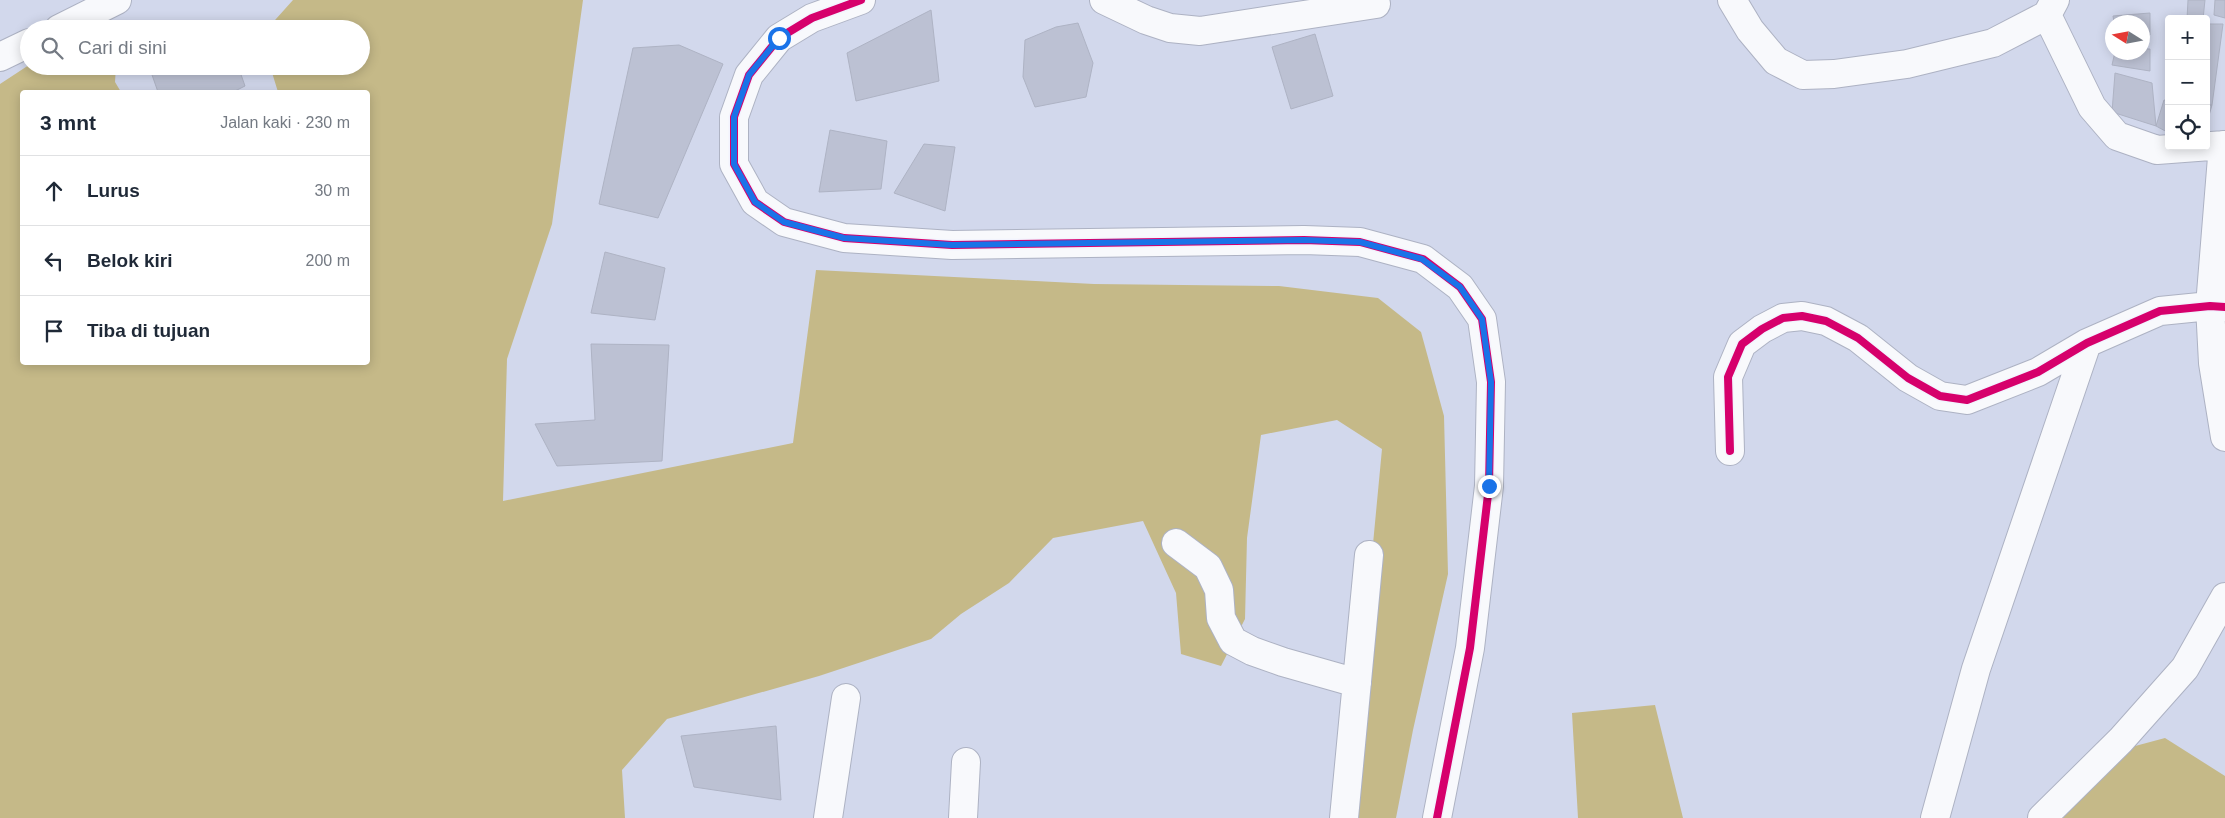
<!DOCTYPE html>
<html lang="id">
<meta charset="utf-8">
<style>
:root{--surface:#fff;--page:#f6f6f7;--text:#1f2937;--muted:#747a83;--line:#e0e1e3}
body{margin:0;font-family:Arial,sans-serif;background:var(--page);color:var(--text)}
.controls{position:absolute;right:15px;top:15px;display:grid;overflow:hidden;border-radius:5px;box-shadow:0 2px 12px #0003}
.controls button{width:45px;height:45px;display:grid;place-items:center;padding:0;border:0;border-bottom:1px solid var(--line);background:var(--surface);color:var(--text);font:25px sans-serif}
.compass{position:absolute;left:2105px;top:15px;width:45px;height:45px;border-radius:50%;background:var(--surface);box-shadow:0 2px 12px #0003;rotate:281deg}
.stop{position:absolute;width:15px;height:15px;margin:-11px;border:4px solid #1a73e8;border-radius:50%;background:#fff}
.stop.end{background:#1a73e8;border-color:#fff;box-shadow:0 1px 5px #0008}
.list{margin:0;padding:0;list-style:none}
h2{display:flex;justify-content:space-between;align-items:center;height:65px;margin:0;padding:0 20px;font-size:21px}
h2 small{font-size:16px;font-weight:400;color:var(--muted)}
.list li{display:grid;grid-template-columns:32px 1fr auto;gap:15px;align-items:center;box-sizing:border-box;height:70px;padding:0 20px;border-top:1px solid var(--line)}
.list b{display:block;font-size:19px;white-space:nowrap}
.list em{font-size:16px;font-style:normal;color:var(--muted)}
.icon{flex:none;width:28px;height:28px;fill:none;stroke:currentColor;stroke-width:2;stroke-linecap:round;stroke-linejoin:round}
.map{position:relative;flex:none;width:2225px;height:818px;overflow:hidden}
.search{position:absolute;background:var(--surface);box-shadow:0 2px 12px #0003;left:20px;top:20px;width:350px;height:55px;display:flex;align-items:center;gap:12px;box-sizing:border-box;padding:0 18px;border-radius:28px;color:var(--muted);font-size:19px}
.panel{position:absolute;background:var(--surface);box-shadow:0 2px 12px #0003;left:20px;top:90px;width:350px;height:275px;border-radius:5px}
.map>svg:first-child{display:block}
</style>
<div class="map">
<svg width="2225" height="818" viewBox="0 0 2225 818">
<rect width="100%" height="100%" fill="#d2d8ec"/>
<path fill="#c5b988" d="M293 0H583L552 224 507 359 503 501 793 443 816 270 1094 284 1279 286 1378 298 1421 332 1444 416 1448 574 1413 730 1396 818H1347L1382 449 1337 420 1261 435 1247 538 1245 619 1221 666 1181 654 1176 593 1143 521 1053 538 1009 583 961 614 931 639 819 676 667 719 622 770 625 818H0V84L29 65 116 66 115 82 121 92H22V362H368V92H278L270 66H361V29H267Z
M1655 705 1683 818H1578L1572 713Z
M2165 738 2225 776V818H2056L2083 760Z"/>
<path fill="#bcc1d3" stroke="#aeb3c4" d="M2188 0H2205L2203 19H2187Z
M2215 0H2225V18L2214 15Z
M931 10 939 81 856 101 847 53Z
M2150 13V35L2142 36V22H2114L2113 16Z
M1078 23 1093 63 1086 97 1035 107 1023 77 1025 40 1056 27Z
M2206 24H2223L2212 105H2206Z
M1315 34 1333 96 1291 109 1272 47Z
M679 45 723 64 658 218 599 204 633 48Z
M2142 49H2150V71L2112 65 2115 52H2142Z
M163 66H238L245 86 233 92H158L151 72Z
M2115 73 2152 83 2156 126 2112 112Z
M2164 100 2169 101V133L2156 126Z
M2206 105H2212L2206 126Z
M830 130 887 141 881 189 819 192Z
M924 144 955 147 945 211 894 193Z
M605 252 665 268 655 320 591 313Z
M591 344 669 345 662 461 557 466 535 424 595 420Z
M776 726 781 800 694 787 681 736Z"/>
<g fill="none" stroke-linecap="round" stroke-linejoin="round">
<g stroke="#adb2c3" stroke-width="30">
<path id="minor" d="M861 0 812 18 779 38 749 75 734 117V164L755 202 784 222 844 238 952 245 1304 240 1360 242 1423 259 1460 287 1482 319 1491 382 1489 486 1470 648 1437 818
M1104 0 1146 20 1170 28 1200 31 1376 4
M1732 0 1750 30 1776 61 1803 75 1834 74 1907 64 1993 43 2047 15 2055 0
M2047 15 2092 107 2117 136 2157 150 2225 145
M59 29 117 0
M0 57 29 43
M2223 145 2210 306 2213 363 2225 437
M1730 451 1728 377 1742 344 1762 329 1783 318 1802 316 1826 321 1858 338 1908 378 1940 396 1967 400 2038 372 2087 343 2160 311 2210 306 2225 307
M1176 543 1208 567 1219 590 1221 618 1233 641 1252 651 1283 662 1357 683
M828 818 846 698
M963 818 966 762
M1344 818 1369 555
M1935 818 1976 669 2087 343
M2042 818 2121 740 2185 668 2225 597"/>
</g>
<use href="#minor" stroke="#f8f9fc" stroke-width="28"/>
<g stroke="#f2f4fe" stroke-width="11">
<path id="cycleway" d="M861 0 812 18 779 38 749 75 734 117V164L755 202 784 222 844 238 952 245 1304 240 1360 242 1423 259 1460 287 1482 319 1491 382 1489 486 1470 648 1437 818
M1730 451 1728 377 1742 344 1762 329 1783 318 1802 316 1826 321 1858 338 1908 378 1940 396 1967 400 2038 372 2087 343 2160 311 2210 306 2225 307"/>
</g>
<use href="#cycleway" stroke="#d6006c" stroke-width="8"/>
</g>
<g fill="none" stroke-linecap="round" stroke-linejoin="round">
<path stroke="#1a73e8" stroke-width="6" d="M779 38 749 75 734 117V164L755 202 784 222 844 238 952 245 1304 240 1360 242 1422 259 1460 287 1482 319 1491 382 1489 486"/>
</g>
</svg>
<div class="controls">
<button>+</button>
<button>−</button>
<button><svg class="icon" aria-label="locate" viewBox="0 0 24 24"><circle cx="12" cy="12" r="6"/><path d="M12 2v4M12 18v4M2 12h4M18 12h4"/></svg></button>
</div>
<svg class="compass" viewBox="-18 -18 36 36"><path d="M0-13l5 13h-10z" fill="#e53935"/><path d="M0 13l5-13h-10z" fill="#747a83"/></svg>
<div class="stop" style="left:779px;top:38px"></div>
<div class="stop end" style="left:1489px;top:486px"></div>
<div class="search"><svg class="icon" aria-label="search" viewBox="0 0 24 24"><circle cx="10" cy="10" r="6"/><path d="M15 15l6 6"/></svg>Cari di sini</div>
<section class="panel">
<h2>3 mnt<small>Jalan kaki · 230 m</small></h2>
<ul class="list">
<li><svg class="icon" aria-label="ahead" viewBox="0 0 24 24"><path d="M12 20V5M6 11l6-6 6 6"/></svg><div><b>Lurus</b></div><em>30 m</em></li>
<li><svg class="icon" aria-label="left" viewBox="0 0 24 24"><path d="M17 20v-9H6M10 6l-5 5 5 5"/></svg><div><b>Belok kiri</b></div><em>200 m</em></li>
<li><svg class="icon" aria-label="arrive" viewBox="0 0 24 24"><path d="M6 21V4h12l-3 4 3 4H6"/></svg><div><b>Tiba di tujuan</b></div></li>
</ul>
</section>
</div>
